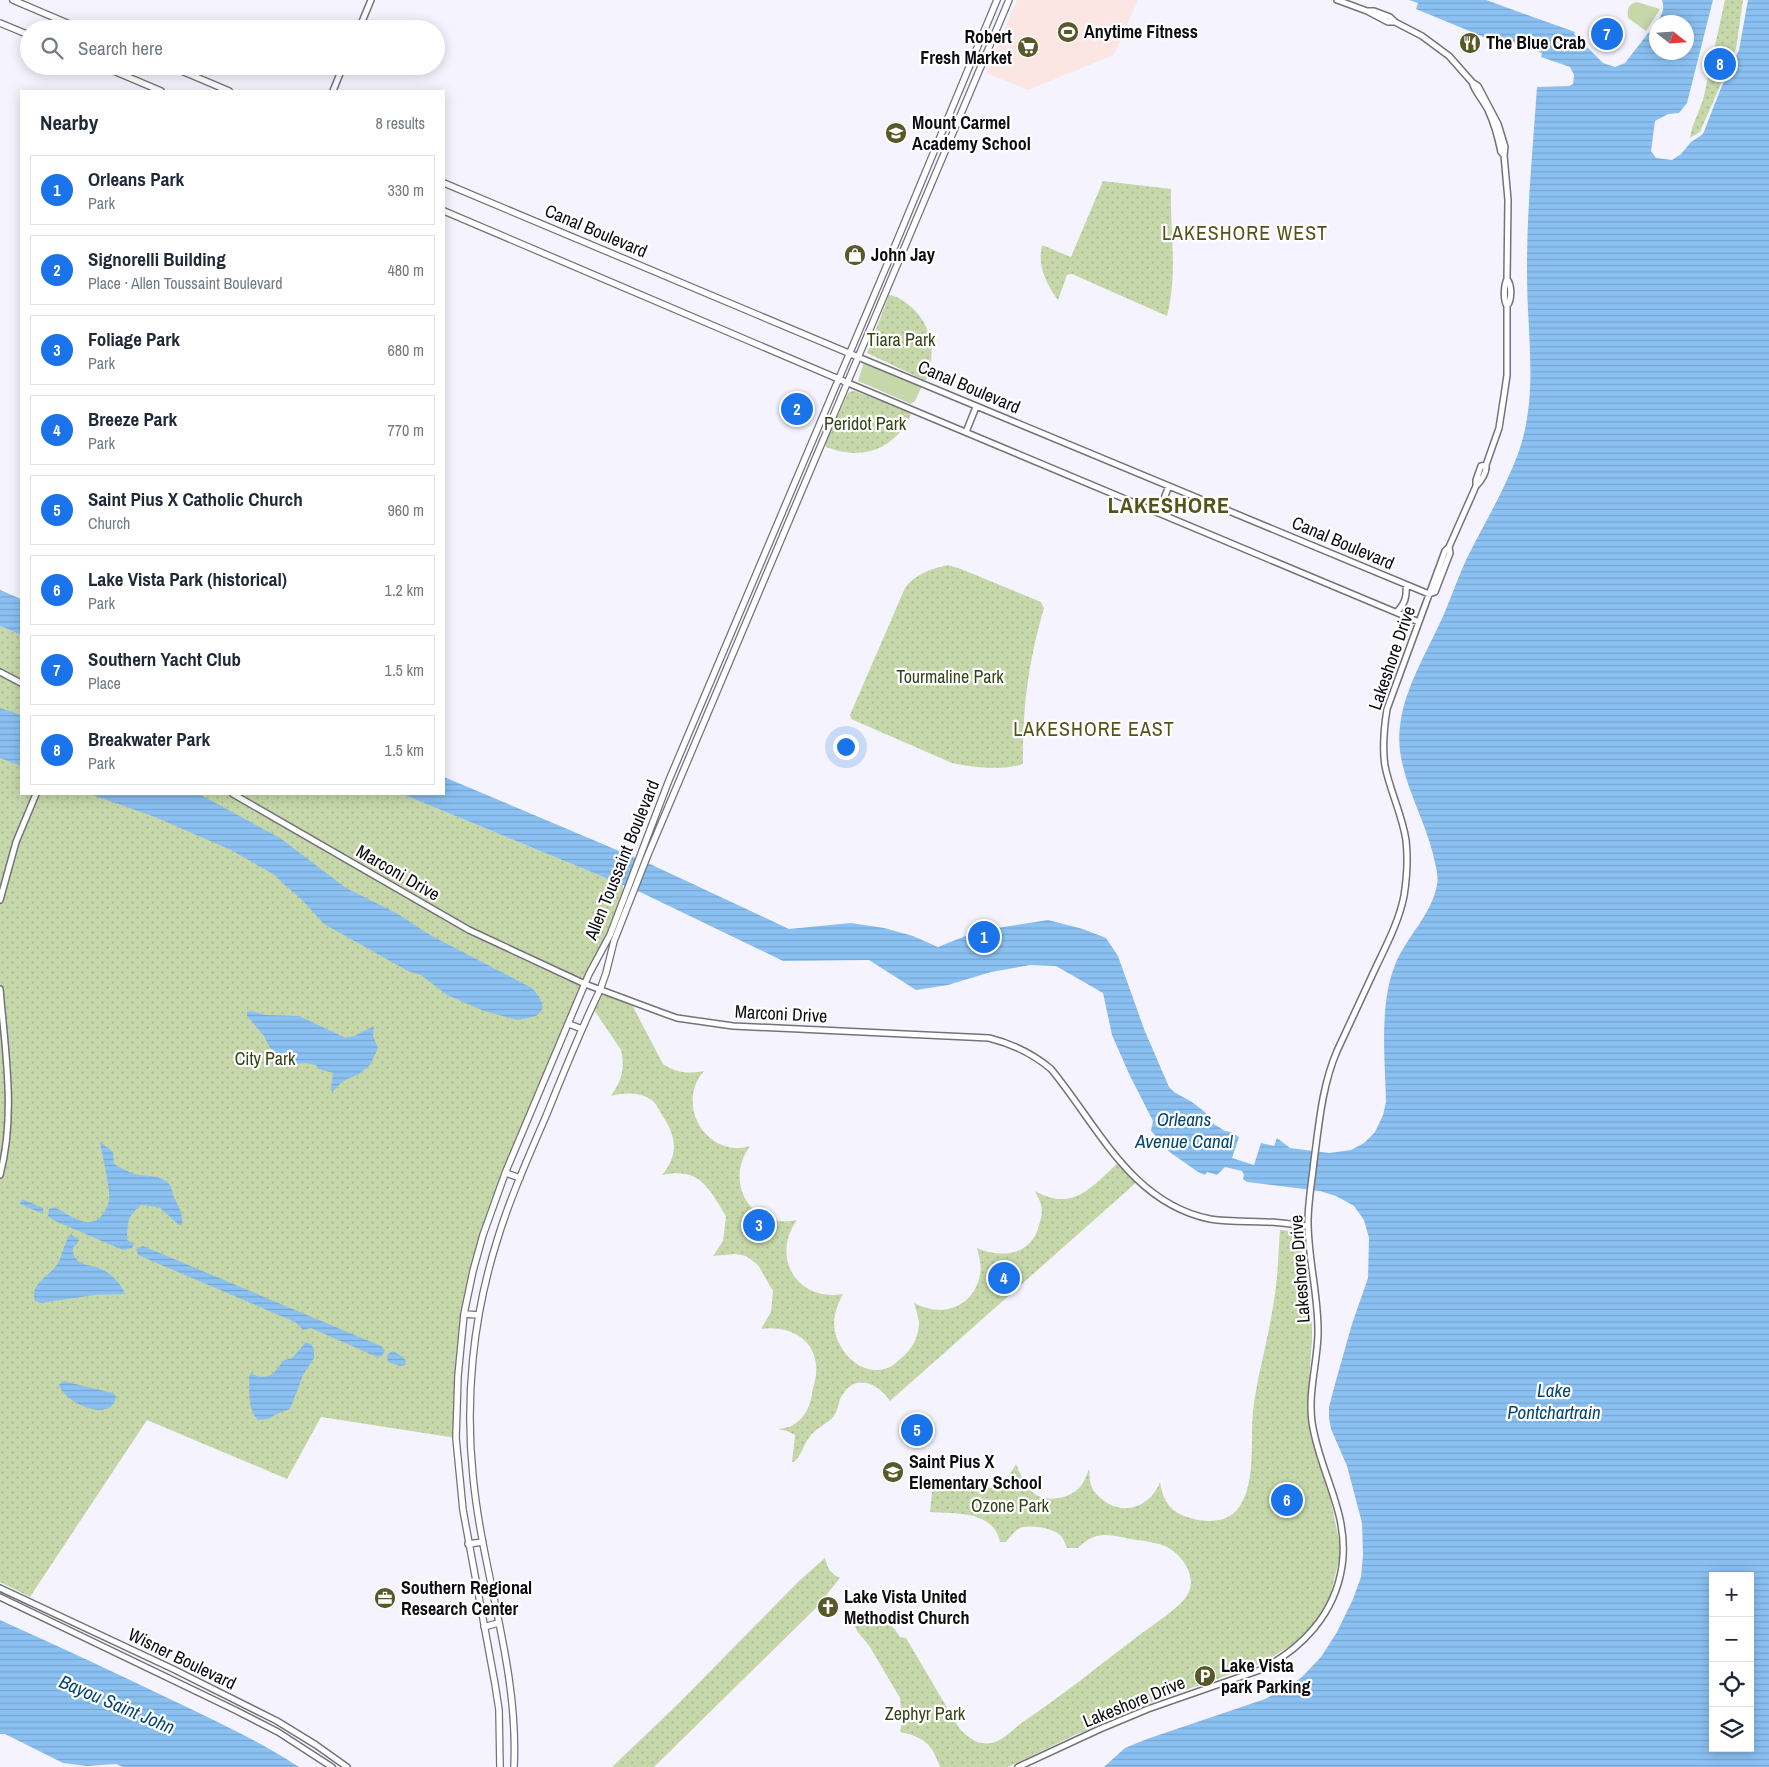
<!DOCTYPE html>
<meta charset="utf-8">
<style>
:root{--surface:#fff;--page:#f2f2f3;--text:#1f2937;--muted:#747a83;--line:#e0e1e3;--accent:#1a73e8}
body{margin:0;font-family:"Archivo Narrow",sans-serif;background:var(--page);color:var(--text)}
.controls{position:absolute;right:15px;bottom:15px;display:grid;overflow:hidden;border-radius:0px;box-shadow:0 2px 12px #0003}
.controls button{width:45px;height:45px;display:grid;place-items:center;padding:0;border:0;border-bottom:1px solid var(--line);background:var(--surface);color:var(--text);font:25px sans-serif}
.compass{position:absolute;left:1649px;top:15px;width:45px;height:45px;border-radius:50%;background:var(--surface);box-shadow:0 2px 12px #0003;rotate:107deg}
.you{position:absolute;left:845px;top:746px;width:18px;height:18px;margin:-12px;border:4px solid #fff;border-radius:50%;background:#1a73e8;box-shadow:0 0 0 8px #1a73e833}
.badge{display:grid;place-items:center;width:32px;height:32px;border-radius:50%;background:var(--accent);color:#fff;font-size:16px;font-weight:700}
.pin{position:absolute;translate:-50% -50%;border:2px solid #fff;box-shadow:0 1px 5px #0006}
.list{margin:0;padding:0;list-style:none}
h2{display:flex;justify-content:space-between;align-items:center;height:65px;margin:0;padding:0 20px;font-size:21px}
h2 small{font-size:16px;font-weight:400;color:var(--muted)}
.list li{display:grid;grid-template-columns:32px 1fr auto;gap:15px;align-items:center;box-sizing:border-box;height:70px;margin:0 10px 10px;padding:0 10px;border:1px solid var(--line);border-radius:0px}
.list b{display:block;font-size:19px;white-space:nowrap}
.list p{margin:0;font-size:16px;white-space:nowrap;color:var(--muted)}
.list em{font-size:16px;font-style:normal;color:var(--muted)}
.icon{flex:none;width:28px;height:28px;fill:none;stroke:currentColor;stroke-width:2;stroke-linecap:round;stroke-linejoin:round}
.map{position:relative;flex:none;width:1769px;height:1767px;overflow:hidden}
.search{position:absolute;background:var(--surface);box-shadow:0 2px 12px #0003;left:20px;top:20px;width:425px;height:55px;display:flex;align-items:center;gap:12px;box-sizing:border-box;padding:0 18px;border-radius:28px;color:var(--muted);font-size:19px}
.panel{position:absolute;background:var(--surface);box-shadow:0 2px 12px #0003;left:20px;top:90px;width:425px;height:705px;border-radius:0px}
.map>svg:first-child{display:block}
</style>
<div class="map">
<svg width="1769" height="1767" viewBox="0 0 1769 1767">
<defs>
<pattern id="park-dots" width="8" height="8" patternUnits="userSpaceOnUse" patternTransform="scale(1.25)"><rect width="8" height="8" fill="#c6d8aa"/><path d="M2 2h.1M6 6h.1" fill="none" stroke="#a9b891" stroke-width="1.8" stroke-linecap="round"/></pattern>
<pattern id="water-rules" width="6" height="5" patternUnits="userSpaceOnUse" patternTransform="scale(1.25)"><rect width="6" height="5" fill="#8bc1f2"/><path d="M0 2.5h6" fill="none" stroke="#77a5ce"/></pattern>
</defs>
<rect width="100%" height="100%" fill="#f5f4fe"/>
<path fill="#fbe6e4" d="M1017 0H1138L1114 55 1028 90 986 73Z"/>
<path fill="#c6d8aa" d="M1637 2 1660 9 1646 31 1628 18C1627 9 1628 4 1637 2Z
M864 362 922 386 915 401 911 404 858 381Z"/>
<path fill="url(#park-dots)" d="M1725 0H1743L1736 49 1700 132 1690 138 1692 128 1703 100Z
M1103 181 1171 189C1170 232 1178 274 1167 316L1072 274 1067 275 1058 300C1046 284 1037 265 1042 245L1071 257Z
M889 295C897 296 904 301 910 306 932 324 937 354 926 380H924L867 353Z
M852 391H855L909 412 911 415C894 450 862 461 826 447L825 444 848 393Z
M948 565 961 569 1041 602 1044 608C1029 659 1022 709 1023 763L1020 765C997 770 975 768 952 763L851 719 850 715 905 588C915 574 931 569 948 565Z
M0 626 21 635V794H402L623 885V902L595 962 493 1205 464 1314 456 1438 321 1417 287 1479 147 1420 30 1597 0 1582Z
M600 990 630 1001 663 1064C676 1073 689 1074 704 1071 679 1099 698 1145 735 1148 740 1149 745 1147 750 1146 723 1183 752 1230 797 1220 770 1258 798 1302 843 1294 834 1311 830 1327 840 1345 849 1362 867 1375 888 1368 892 1366 897 1362 900 1359 912 1350 919 1337 919 1322 918 1316 916 1309 914 1303 942 1318 973 1308 980 1275 982 1266 979 1257 977 1248 1002 1259 1032 1255 1039 1225 1041 1219 1043 1211 1041 1206 1041 1201 1037 1196 1035 1191 1074 1213 1092 1186 1120 1161L1138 1181 890 1401C879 1384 856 1373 843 1394 838 1400 839 1409 834 1416 828 1423 820 1426 813 1433 804 1441 803 1454 794 1462H792L795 1435 787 1431 778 1429C785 1428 791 1427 796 1423 808 1414 811 1402 813 1388 815 1381 817 1373 816 1365 814 1337 786 1325 761 1329L771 1312 773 1291 758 1265 746 1256 735 1254 713 1256 723 1241 726 1216C708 1187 700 1167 662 1175 678 1155 677 1139 664 1118 660 1112 657 1105 653 1101 642 1092 624 1092 611 1096 622 1080 625 1069 621 1050L592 1007Z
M1280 1230 1299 1232 1312 1316V1341L1307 1408 1311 1438 1330 1497 1340 1545V1555L1330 1597 1321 1613 1313 1625 1295 1643 1262 1663 1146 1704 1099 1726 1077 1734 1008 1767H940C932 1744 924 1737 900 1732L902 1720 900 1698 870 1647 857 1631 848 1609 864 1615 881 1613 896 1631 900 1637 906 1638 959 1728C968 1738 980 1747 995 1742 1004 1739 1013 1730 1020 1724 1062 1696 1101 1664 1142 1633 1153 1625 1182 1606 1188 1594 1197 1576 1183 1556 1167 1547 1158 1543 1147 1541 1137 1540 1111 1536 1098 1528 1078 1548H1067C1065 1544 1064 1540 1062 1537 1055 1528 1030 1524 1020 1528 1014 1531 1010 1537 1006 1542H1000C993 1510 956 1514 930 1512L933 1482 990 1488 1007 1479 1016 1464C1020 1473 1024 1484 1031 1491 1043 1503 1066 1500 1078 1489 1084 1484 1086 1476 1089 1469 1090 1474 1089 1480 1091 1485 1093 1491 1098 1496 1103 1500 1124 1517 1151 1506 1160 1482 1162 1497 1168 1509 1182 1515 1198 1522 1223 1525 1236 1511 1257 1488 1250 1440 1253 1411 1257 1376 1268 1341 1273 1306 1278 1281 1278 1255 1280 1230Z
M825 1558C827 1568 831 1574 840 1578L816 1608 654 1767H612L679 1703 799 1581Z"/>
<path fill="url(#water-rules)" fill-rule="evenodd" d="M1409 0H1486L1575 32 1574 34 1603 63 1615 67 1625 63 1656 23V52H1686V22H1657C1662 15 1665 9 1662 0H1713L1687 103 1679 113 1668 114 1655 121 1651 151 1656 158 1672 160 1681 154 1691 142 1703 134 1721 88 1739 50 1748 0H1769V1767H1104L1125 1748 1147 1739 1265 1699 1287 1688 1302 1677 1321 1657 1337 1632 1353 1599 1361 1577 1363 1555 1362 1523 1347 1466 1331 1429 1329 1418V1407L1335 1384 1352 1324 1368 1278 1369 1238 1364 1220 1354 1206 1336 1196 1320 1191 1247 1182 1243 1179 1244 1175 1242 1171 1225 1167 1217 1175 1207 1172 1205 1175 1198 1172 1161 1146 1160 1140 1151 1131 1153 1121 1130 1076 1112 1035 1103 993 1056 966 1030 965 991 972 948 985 916 990 869 960 783 961 640 892 402 794H444V777L650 864 789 929 851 923 884 928 913 936 938 947 978 931 1048 920 1083 929 1106 938 1118 956 1144 1029 1169 1087 1174 1092 1192 1102 1206 1113V1117L1209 1121 1225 1131 1231 1132 1239 1137 1232 1158 1254 1165 1261 1143 1274 1146 1277 1138 1290 1148 1329 1153 1351 1150 1364 1143 1375 1132 1383 1115 1386 1102C1385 1060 1379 1004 1395 965 1406 937 1431 916 1437 885 1439 875 1435 864 1433 854 1423 813 1394 769 1400 726 1404 691 1423 659 1438 627 1449 605 1456 581 1467 558 1485 522 1507 486 1520 448 1539 389 1526 328 1527 268 1527 208 1533 146 1537 87L1569 86 1573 84 1574 75 1570 67 1541 57 1542 53 1503 38 1496 42 1416 9 1418 3ZM1713 1576H1750V1748H1713Z
M0 590 21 599V635L0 626Z
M0 708 21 715V766L0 758Z
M90 794H199L280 838 346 888 398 914 430 935 532 988 540 998 543 1007 541 1011 536 1016 518 1020 484 1011 447 995 421 975 408 971 324 924 305 903 273 874 231 850 155 817Z
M252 1011 265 1015 299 1016 346 1038 354 1036 374 1026 373 1036 378 1048 370 1065 359 1074 343 1081 332 1092 331 1088 333 1073 319 1069 316 1065 306 1063 296 1064 287 1062 280 1057 270 1048 264 1036 247 1016V1012Z
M100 1142 113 1152 114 1164C121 1168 128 1172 135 1174 147 1177 164 1174 171 1187 172 1190 172 1193 173 1195 178 1207 183 1210 182 1225H179L159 1207 141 1205C126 1217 128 1223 127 1240L134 1244 132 1248 123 1250 55 1221 48 1216 49 1209 54 1207C64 1212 75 1220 86 1222 98 1224 107 1211 109 1200 111 1191 102 1154 100 1142Z
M22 1199 43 1208V1212L41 1213 20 1204Z
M71 1234 79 1240 77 1244 73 1247C72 1266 89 1264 101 1269 111 1273 122 1285 125 1294L94 1295 41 1303 35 1301C29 1285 48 1277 56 1266 63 1257 64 1240 71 1234Z
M143 1246 381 1346 385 1350 382 1356 377 1357 311 1328 303 1330 295 1322 138 1255 136 1249Z
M306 1342 311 1344 314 1349V1358L303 1375 290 1409 276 1414 268 1419 258 1420C247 1409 250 1390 249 1376L251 1373C264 1382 277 1374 282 1361L292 1358Z
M393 1351 403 1357 406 1361 405 1365 400 1366 388 1362 387 1355Z
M63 1381 113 1393 116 1396C113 1424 65 1404 59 1385Z
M0 1620C58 1646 116 1673 174 1701 216 1721 259 1741 299 1767H123L116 1764 87 1766 63 1763 5 1734H0Z"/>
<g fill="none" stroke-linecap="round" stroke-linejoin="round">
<g stroke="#73727b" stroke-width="8">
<path id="tertiary" d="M1337 0 1367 11 1388 22H1395
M359 29 371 0
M1472 82C1475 92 1483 100 1488 110 1494 123 1498 137 1501 152L1504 155
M333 91 343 66
M1507 306C1512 300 1512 285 1507 279
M858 357 1429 594
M848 383 1419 622
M966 432 976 407
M1476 486V480L1481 466 1486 465
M1158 513 1169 486
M1429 594 1435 592 1450 553 1449 547
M1397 612C1405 603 1407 597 1406 585
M0 672 21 683
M233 794 469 930 585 984 663 1013 677 1018 733 1026 989 1038C1013 1044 1032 1053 1051 1069 1098 1126 1131 1203 1210 1219 1229 1222 1248 1221 1267 1222 1280 1222 1294 1225 1308 1226
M0 900 16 842 36 794
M0 989C5 1050 16 1115 0 1175
M0 1588 173 1669 277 1721 316 1745 347 1767
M0 1597 235 1710 278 1732 332 1767
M1018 1767 1100 1729 1148 1709 1260 1670C1302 1649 1335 1614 1342 1566 1350 1513 1319 1472 1312 1422 1308 1393 1317 1364 1318 1335 1319 1297 1308 1260 1308 1222 1308 1202 1312 1181 1314 1161 1319 1124 1322 1086 1337 1051 1350 1023 1363 995 1376 967 1387 944 1399 921 1404 896 1407 877 1408 858 1406 840 1402 814 1390 791 1385 766 1382 747 1384 728 1387 709L1445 551 1449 547 1476 486C1481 481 1487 472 1486 465L1499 428 1505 389 1507 375V306C1503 300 1504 285 1507 279L1508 200 1504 155 1505 147 1498 124 1478 86 1472 82 1449 56 1422 36 1395 22 1390 17 1374 11H1367"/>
</g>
<g stroke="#73727b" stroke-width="8">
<path id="secondary" d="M13 0 81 29
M0 23 29 35
M102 66 161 91
M170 66 229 91
M444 183 858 357
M444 211 848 383
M569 1024 582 1029
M506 1173 520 1178
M464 1314 479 1315
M468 1544 483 1542
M484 1627 498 1623
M500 1767 499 1710 495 1684 463 1510 456 1438 458 1376 464 1314 473 1271 483 1235 506 1171 589 974 610 935 669 780 884 272 997 0
M514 1767C519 1668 482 1573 473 1476 465 1399 473 1318 496 1244 509 1200 528 1158 546 1116 563 1074 580 1031 600 990L606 973 614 941 647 857 1009 0"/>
</g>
<use href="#tertiary" stroke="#fff" stroke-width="5"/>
<use href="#secondary" stroke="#fff" stroke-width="5.5"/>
</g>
<defs>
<g id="stadium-disc" transform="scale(1.125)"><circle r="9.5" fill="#575a28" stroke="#fff"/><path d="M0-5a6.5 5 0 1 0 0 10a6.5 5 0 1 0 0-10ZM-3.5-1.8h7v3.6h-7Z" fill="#fff"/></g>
<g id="restaurant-disc" transform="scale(1.125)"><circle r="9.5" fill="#575a28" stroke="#fff"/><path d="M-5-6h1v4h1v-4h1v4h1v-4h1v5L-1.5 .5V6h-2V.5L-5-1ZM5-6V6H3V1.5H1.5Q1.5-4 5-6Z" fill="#fff"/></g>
<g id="supermarket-disc" transform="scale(1.125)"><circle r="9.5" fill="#575a28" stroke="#fff"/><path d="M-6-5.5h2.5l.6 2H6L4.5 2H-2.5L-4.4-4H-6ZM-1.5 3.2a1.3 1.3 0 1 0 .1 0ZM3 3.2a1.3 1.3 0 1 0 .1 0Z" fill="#fff"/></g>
<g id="school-disc" transform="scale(1.125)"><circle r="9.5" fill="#575a28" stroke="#fff"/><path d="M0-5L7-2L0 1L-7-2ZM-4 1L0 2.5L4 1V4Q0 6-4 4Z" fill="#fff"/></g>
<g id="shop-disc" transform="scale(1.125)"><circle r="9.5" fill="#575a28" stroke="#fff"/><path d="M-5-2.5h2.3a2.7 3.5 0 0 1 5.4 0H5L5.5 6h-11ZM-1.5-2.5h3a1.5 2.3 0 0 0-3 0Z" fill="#fff"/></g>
<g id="office-disc" transform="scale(1.125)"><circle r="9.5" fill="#575a28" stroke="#fff"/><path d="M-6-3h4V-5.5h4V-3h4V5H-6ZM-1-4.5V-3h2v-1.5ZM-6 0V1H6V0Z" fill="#fff"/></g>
<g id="church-disc" transform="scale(1.125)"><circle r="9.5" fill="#575a28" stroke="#fff"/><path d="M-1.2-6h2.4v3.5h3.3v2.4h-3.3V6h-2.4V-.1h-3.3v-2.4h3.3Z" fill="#fff"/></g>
<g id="parking-disc" transform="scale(1.125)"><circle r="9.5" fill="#575a28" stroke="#fff"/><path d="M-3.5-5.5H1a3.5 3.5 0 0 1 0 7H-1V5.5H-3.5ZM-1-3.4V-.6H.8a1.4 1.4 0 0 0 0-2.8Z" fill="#fff"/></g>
</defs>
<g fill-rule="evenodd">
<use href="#stadium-disc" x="1068" y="32"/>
<use href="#restaurant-disc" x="1470" y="43"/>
<use href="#supermarket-disc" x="1028" y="47"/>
<use href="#school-disc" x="896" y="133"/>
<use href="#shop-disc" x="855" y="255"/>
<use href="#school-disc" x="893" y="1472"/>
<use href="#office-disc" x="385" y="1598"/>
<use href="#church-disc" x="828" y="1607"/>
<use href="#parking-disc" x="1205" y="1676"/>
</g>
<g text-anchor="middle" stroke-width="4.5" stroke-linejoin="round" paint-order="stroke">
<g font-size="18" font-weight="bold" fill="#0d0c0f" stroke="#fff" text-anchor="start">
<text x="1084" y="38">Anytime Fitness</text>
<text x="1012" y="43" text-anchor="end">Robert<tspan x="1012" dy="21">Fresh Market</tspan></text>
<text x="1486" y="49">The Blue Crab</text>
<text x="912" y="129">Mount Carmel<tspan x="912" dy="21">Academy School</tspan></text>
<text x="871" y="261">John Jay</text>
<text x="909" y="1468">Saint Pius X<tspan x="909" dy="21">Elementary School</tspan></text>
<text x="401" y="1594">Southern Regional<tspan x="401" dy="21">Research Center</tspan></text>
<text x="844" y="1603">Lake Vista United<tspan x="844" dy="21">Methodist Church</tspan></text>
<text x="1221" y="1672">Lake Vista<tspan x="1221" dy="21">park Parking</tspan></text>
</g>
<g font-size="18" fill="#0d0c0f" stroke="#fff">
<text transform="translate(596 231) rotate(23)" y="6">Canal Boulevard</text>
<text transform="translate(969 387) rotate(23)" y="6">Canal Boulevard</text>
<text transform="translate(1343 543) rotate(23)" y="6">Canal Boulevard</text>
<text transform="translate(1392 658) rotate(-71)" y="6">Lakeshore Drive</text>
<text transform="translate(622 860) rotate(-68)" y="6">Allen Toussaint Boulevard</text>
<text transform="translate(398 873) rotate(30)" y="6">Marconi Drive</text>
<text transform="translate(781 1014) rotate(3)" y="6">Marconi Drive</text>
<text transform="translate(1300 1269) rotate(-94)" y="6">Lakeshore Drive</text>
<text transform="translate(182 1659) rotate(26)" y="6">Wisner Boulevard</text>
<text transform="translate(1134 1702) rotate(-22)" y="6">Lakeshore Drive</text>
</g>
<g font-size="18" fill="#354416" stroke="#fff">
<text x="901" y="346">Tiara Park</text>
<text x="865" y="430">Peridot Park</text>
<text x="950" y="683">Tourmaline Park</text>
<text x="265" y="1065">City Park</text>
<text x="1010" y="1512">Ozone Park</text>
<text x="925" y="1720">Zephyr Park</text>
</g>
<g font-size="19" font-style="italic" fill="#064673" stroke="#fff">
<text x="1184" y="1126">Orleans<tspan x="1184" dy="22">Avenue Canal</tspan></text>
<text x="1554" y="1397">Lake<tspan x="1554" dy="22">Pontchartrain</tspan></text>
<text transform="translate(117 1704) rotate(23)" y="7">Bayou Saint John</text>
</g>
<g font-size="20" letter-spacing="1" fill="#52551a" stroke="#fff">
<text x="1245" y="240">LAKESHORE WEST</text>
<text x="1094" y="736">LAKESHORE EAST</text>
</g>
<g font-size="22" font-weight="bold" letter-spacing="1" fill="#52551a" stroke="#fff">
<text x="1169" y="513">LAKESHORE</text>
</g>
</g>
</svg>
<div class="controls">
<button>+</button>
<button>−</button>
<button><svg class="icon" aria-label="locate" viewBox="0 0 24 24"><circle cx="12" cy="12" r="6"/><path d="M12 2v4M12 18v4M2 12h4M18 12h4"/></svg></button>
<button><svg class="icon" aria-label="layers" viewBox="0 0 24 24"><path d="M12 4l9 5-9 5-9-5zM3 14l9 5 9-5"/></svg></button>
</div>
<svg class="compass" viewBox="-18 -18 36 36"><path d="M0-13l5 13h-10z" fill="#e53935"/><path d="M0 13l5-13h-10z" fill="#747a83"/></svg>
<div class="you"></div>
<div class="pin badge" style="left:984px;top:937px">1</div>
<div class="pin badge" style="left:797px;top:409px">2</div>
<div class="pin badge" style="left:759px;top:1225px">3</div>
<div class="pin badge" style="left:1004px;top:1278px">4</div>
<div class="pin badge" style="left:917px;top:1430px">5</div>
<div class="pin badge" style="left:1287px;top:1500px">6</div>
<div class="pin badge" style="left:1607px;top:34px">7</div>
<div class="pin badge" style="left:1720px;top:64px">8</div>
<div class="search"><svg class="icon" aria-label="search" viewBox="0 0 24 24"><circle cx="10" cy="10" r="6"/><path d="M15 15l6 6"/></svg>Search here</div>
<section class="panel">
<h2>Nearby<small>8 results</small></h2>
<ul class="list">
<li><span class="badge">1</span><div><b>Orleans Park</b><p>Park</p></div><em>330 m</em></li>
<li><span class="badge">2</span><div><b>Signorelli Building</b><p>Place · Allen Toussaint Boulevard</p></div><em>480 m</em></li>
<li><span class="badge">3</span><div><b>Foliage Park</b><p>Park</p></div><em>680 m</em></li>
<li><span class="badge">4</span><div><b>Breeze Park</b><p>Park</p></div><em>770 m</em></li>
<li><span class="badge">5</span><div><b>Saint Pius X Catholic Church</b><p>Church</p></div><em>960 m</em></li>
<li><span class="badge">6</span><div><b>Lake Vista Park (historical)</b><p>Park</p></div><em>1.2 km</em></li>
<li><span class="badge">7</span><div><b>Southern Yacht Club</b><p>Place</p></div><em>1.5 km</em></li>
<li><span class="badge">8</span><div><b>Breakwater Park</b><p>Park</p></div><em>1.5 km</em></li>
</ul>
</section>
</div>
